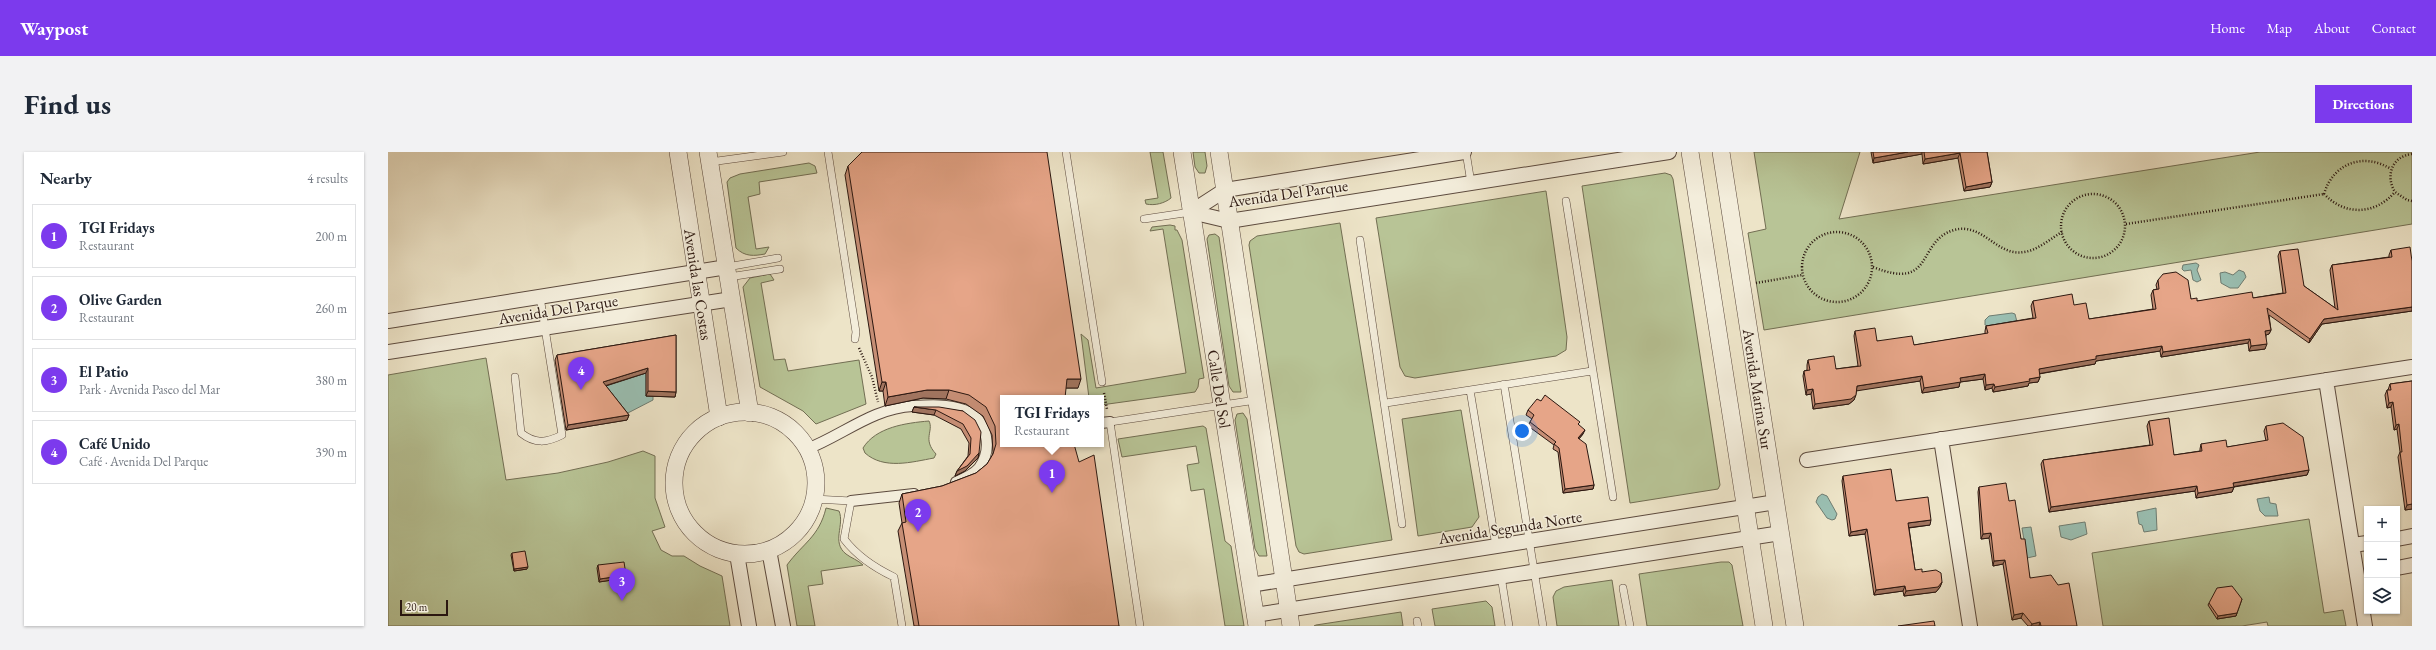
<!DOCTYPE html>
<meta charset="utf-8">
<style>
:root{--surface:#fff;--page:#f2f2f3;--text:#1f2937;--muted:#747a83;--line:#e0e1e3;--accent:#7c3aed}
body{margin:0;font-family:"EB Garamond",serif;background:var(--page);color:var(--text)}
.controls{position:absolute;right:12px;bottom:12px;display:grid;overflow:hidden;border-radius:0px;box-shadow:0 1px 3px #0004}
.controls button{width:36px;height:36px;display:grid;place-items:center;padding:0;border:0;border-bottom:1px solid var(--line);background:var(--surface);color:var(--text);font:20px sans-serif}
.scale{position:absolute;left:12px;bottom:10px;width:48px;box-sizing:border-box;padding-left:4px;border:2px solid #2b1710;border-top:0;font-size:11px;line-height:14px;white-space:nowrap;color:#2b1710;-webkit-text-stroke:3px #f3eddb;paint-order:stroke}
.you{position:absolute;left:1134px;top:279px;width:14px;height:14px;margin:-10px;border:3px solid #fff;border-radius:50%;background:#1a73e8;box-shadow:0 0 0 6px #1a73e833}
.badge{display:grid;place-items:center;width:26px;height:26px;border-radius:50%;background:var(--accent);color:#fff;font-size:13px;font-weight:700}
.pin{position:absolute;translate:-50% -33px;filter:drop-shadow(0 1px 2px #0008)}
.pin::after{content:'';position:absolute;top:21px;width:14px;height:12px;background:inherit;clip-path:polygon(0 0,100% 0,50% 100%)}
.popup{position:absolute;left:612px;top:243px;width:104px;height:52px;box-sizing:border-box;display:grid;place-content:center;border-radius:0px;background:var(--surface);filter:drop-shadow(0 1px 3px #0005);font-size:13px;white-space:nowrap;color:var(--muted)}
.popup b{font-size:15px;color:var(--text)}
.popup::after{content:'';position:absolute;left:50%;top:100%;margin-left:-8px;border:8px solid transparent;border-top-color:var(--surface)}
.list{margin:0;padding:0;list-style:none}
h2{display:flex;justify-content:space-between;align-items:center;height:52px;margin:0;padding:0 16px;font-size:17px}
h2 small{font-size:13px;font-weight:400;color:var(--muted)}
.list li{display:grid;grid-template-columns:26px 1fr auto;gap:12px;align-items:center;box-sizing:border-box;height:64px;margin:0 8px 8px;padding:0 8px;border:1px solid var(--line);border-radius:0px}
.list b{display:block;font-size:15px;white-space:nowrap}
.list p{margin:0;font-size:13px;white-space:nowrap;color:var(--muted)}
.list em{font-size:13px;font-style:normal;color:var(--muted)}
.icon{flex:none;width:22px;height:22px;fill:none;stroke:currentColor;stroke-width:2;stroke-linecap:round;stroke-linejoin:round}
.map{position:relative;flex:none;width:2024px;height:474px;overflow:hidden;border-radius:0px}
header{display:flex;align-items:center;gap:24px;box-sizing:border-box;height:56px;padding:0 20px;background:var(--accent);color:#fff}
header strong{font-size:19px}
nav{display:flex;gap:22px;margin-inline-start:auto;font-size:14px}
.intro{display:flex;align-items:center;justify-content:space-between;box-sizing:border-box;height:96px;padding:0 24px}
h1{margin:0;font-size:28px}
.button{padding:10px 18px;border-radius:0px;background:var(--accent);color:#fff;font-size:14px;font-weight:700}
main{display:flex;gap:24px;padding:0 24px}
aside{flex:1;background:var(--surface);border-radius:0px;box-shadow:0 1px 3px #0004}
.map>svg:first-child{display:block}
</style>
<header>
<strong>Waypost</strong>
<nav><a>Home</a><a>Map</a><a>About</a><a>Contact</a></nav>
</header>
<div class="intro"><h1>Find us</h1><a class="button">Directions</a></div>
<main>
<aside>
<h2>Nearby<small>4 results</small></h2>
<ul class="list">
<li><span class="badge">1</span><div><b>TGI Fridays</b><p>Restaurant</p></div><em>200 m</em></li>
<li><span class="badge">2</span><div><b>Olive Garden</b><p>Restaurant</p></div><em>260 m</em></li>
<li><span class="badge">3</span><div><b>El Patio</b><p>Park · Avenida Paseo del Mar</p></div><em>380 m</em></li>
<li><span class="badge">4</span><div><b>Café Unido</b><p>Café · Avenida Del Parque</p></div><em>390 m</em></li>
</ul>
</aside>
<div class="map">
<svg width="2024" height="474" viewBox="0 0 2024 474">
<rect width="100%" height="100%" fill="#ede4c8"/>
<filter id="stains"><feTurbulence type="fractalNoise" baseFrequency=".005" numOctaves="4"/><feColorMatrix values="0 0 0 0 .2 0 0 0 0 .09 0 0 0 0 .02 0 0 0 .5 -.17"/></filter>
<radialGradient id="worn" r=".72"><stop offset=".6" stop-color="#630" stop-opacity="0"/><stop offset="1" stop-color="#630" stop-opacity=".3"/></radialGradient>
<path fill="#b8c496" stroke="#726e53" d="M762 0H775L783 46C777 51 767 54 758 52L757 48 770 46Z
M805 0H817L819 14 817 21H811L807 15Z
M1366 0H1472L1451 67 1872 0H2024V72L1376 178 1360 81 1378 77Z
M421 11 427 14 429 21 371 30 372 42 360 45 368 97 381 95 377 102C366 104 357 105 348 96L339 30 342 26 352 22Z
M1277 21 1283 23 1285 27 1332 333 1330 337 1242 351 1194 34Z
M1158 39 1179 185 1178 198 1168 204 1027 226 1017 224 1012 215 988 66Z
M952 71 1004 388 916 402 911 400 908 394 861 93 862 89 869 84Z
M782 73 787 74V78H789L794 88 816 226 811 227 810 235 807 240 713 253V246H701L693 182 700 188 708 236 798 221 775 77 762 79 764 75Z
M827 82 831 85 853 240H845L841 234 819 87 821 83Z
M382 122 386 128 373 131 386 208 397 207 400 219 471 208 478 252 428 272 415 259 372 235 355 135 362 126Z
M98 206 118 328 170 321 220 310 255 299 267 304V346L277 375 264 379 273 398 284 404H296L312 414 334 424 342 474H0V223Z
M1073 258 1091 365 1084 375 1030 384 1014 267Z
M855 261 859 267 879 404H871L867 397 847 268 849 262Z
M541 269C546 279 534 287 548 302L546 306C524 310 496 318 477 301L475 296C488 275 518 271 541 269Z
M815 274 818 276 837 389 843 394 856 474H837L816 337 803 339 799 313 811 311 808 294 734 305 730 287Z
M438 356 451 359C457 373 443 390 458 402 463 406 470 408 475 413L433 419 435 432 420 434 427 474H409L399 413C415 391 431 385 438 356Z
M1921 367 1936 461 1955 458 1958 474H1880L1879 470 1854 474H1715L1704 401Z
M1333 410H1341L1344 413 1355 474H1259L1251 422Z
M1224 428 1231 474H1169L1165 445 1168 439 1176 435Z
M1098 449 1104 455 1107 474H1047L1044 457Z
M1013 460 1015 474H926L928 473Z"/>
<path fill="#9abfb2" stroke="#6e7c71" d="M1808 111 1811 113 1809 118 1813 128 1809 130 1805 128 1803 118 1796 119 1794 117 1795 113Z
M1851 118 1856 120 1858 125 1850 136H1842L1833 131 1832 121 1837 120 1845 123Z
M1624 161 1627 162 1629 170 1603 176 1597 173V168L1601 164Z
M258 221V244H265V248L236 263 211 233Z
M1434 342 1439 344 1449 362 1447 367 1444 368 1439 366 1428 350 1430 345Z
M1881 345 1882 351 1888 352 1890 364H1877L1872 359 1869 347Z
M1768 356 1769 378 1756 380 1754 373 1751 372 1749 360Z
M1697 370 1699 382 1683 388 1673 385 1671 374Z
M1643 375 1648 404 1639 406 1634 376Z"/>
<g fill="none" stroke-linecap="round" stroke-linejoin="round">
<g stroke="#5c4a3e" stroke-width="8">
<path id="service" d="M440 0 468 180 467 187
M678 0 714 230
M1078 0 1083 31
M322 10 395 0
M1178 49 1225 345
M756 67 803 60
M972 88 1014 372
M339 115 390 106
M341 125 392 117
M127 225 133 281C147 292 158 291 174 283L152 145
M1116 232 1155 474
M1082 238 1108 394
M998 251 1204 219
M426 347 463 349 456 387C469 404 487 416 506 425L514 474
M1113 424 1121 474
M1235 436 1242 474
M1029 469 1030 474
M752 474 722 270 868 248"/>
</g>
<g stroke="#5c4a3e" stroke-width="12">
<path id="pedestrian" d="M713 271 722 270
M419 297C455 283 485 256 525 254 542 253 560 252 576 258 600 267 605 297 591 316 586 322 575 327 568 330
M463 349 526 342"/>
</g>
<g stroke="#5c4a3e" stroke-width="16">
<path id="minor" d="M803 60 841 69 1281 0
M803 60 837 38 1076 0
M0 169 339 115
M0 200 344 147
M1938 228 1977 474
M1553 287 1582 474
M1419 308 2024 215
M2009 387 2024 384
M1965 393 1979 391
M381 398 395 474
M349 402 361 474
M2009 416 2024 413
M862 433 1388 350
M867 463 1393 381"/>
</g>
<g stroke="#5c4a3e" stroke-width="18">
<g id="tertiary">
<path id="s1" d="M290 0 331 265"/>
<path d="M320 0 362 261"/>
<path id="s2" d="M794 0 869 474"/>
<path d="M831 0 903 474"/>
<path d="M1302 0 1376 474"/>
<path id="s3" d="M1333 0 1407 474"/>
<circle cx="357" cy="331" r="71"/>
</g>
</g>
<path stroke="#2b1710" stroke-width="2.5" stroke-dasharray="1 2" stroke-linecap="butt" d="M2024 2C2004 4 1997 24 2007 40L2019 48 2024 49
M1936 42C1945 11 1976 0 2003 17
M1936 42C1957 64 1987 63 2007 40
M1673 74a32 32 0 1 1 64 0a32 32 0 1 1-64 0Z
M1738 72 1936 42
M1414 115a35 35 0 1 1 70 0a35 35 0 1 1-70 0Z
M1485 115C1547 140 1528 89 1566 78 1595 70 1609 105 1636 100 1650 98 1662 87 1674 80
M1368 131 1414 123
M471 196 484 225 490 250
M716 241 719 257"/>
<use href="#service" stroke="#f3eddb" stroke-width="7"/>
<use href="#pedestrian" stroke="#f3eddb" stroke-width="10"/>
<use href="#minor" stroke="#f3eddb" stroke-width="14"/>
<use href="#tertiary" stroke="#f3eddb" stroke-width="17"/>
</g>
<path fill="#c68e75" stroke="#2b1710" d="M1483 0H1599L1604 30 1602 35 1576 39 1570 6 1535 12 1534 2 1485 11Z
M460 14 690 236H678L615 246 731 474H526L510 379 514 371 511 351 514 342 554 334 588 321 599 312 604 304 605 301 604 283 595 264 578 252 558 247 535 246 497 254 495 239H491L457 23Z
M2003 98 2024 159 1934 172 1921 191 1881 163 1883 178 1881 182 1878 183 1877 197 1861 199 1860 191 1773 205 1772 199 1708 209 1707 212 1651 222 1652 225 1650 230 1641 231 1640 234 1605 240 1604 236 1597 238 1595 227 1572 230 1571 235 1534 241 1532 229 1469 238 1466 248 1461 252 1425 257 1423 242 1418 243 1415 224 1416 219 1419 218V213L1420 208 1448 217 1470 214 1466 184 1467 179 1489 189 1526 193 1597 182V179L1598 174 1645 166 1643 154 1645 149 1686 153 1701 167 1765 157 1763 143 1765 138 1769 137 1768 133 1770 128 1803 147 1809 149 1865 146 1895 141 1890 104 1892 99 1916 134 1947 156 1942 118 1944 113 2001 105V103Z
M288 183V240L287 245 258 244V221L218 234 241 263 239 268 178 278 167 208 169 203Z
M2024 229V357L2017 358 2010 305 2012 300 2009 277 2006 278 2003 255 1999 256 1997 243 1999 238H2000L2002 232Z
M1153 249 1191 273 1195 282 1191 287 1206 333 1205 337 1175 341 1170 300 1165 297 1166 293 1140 274 1142 270 1144 267 1138 263 1140 258Z
M526 255 575 259 591 301 590 306 577 319 567 324 569 319 580 304 581 291 573 277 546 263 524 260Z
M1761 269 1786 303 1812 299V297L1813 292 1839 295 1878 289 1876 279 1878 274 1921 318 1919 323 1846 335 1844 340 1808 346 1807 339 1661 360 1653 312 1655 308 1762 293 1759 274Z
M1455 324 1508 349 1542 373 1521 376 1527 418 1534 420 1554 430 1552 435 1548 440 1516 444 1515 439 1486 443 1477 382 1461 384 1454 329Z
M1591 335 1621 349 1633 387 1642 426 1689 474H1640L1633 466 1624 468 1615 412 1605 414 1601 386 1593 387 1590 340Z
M124 401 139 417 126 419 123 403Z
M210 413 237 426 211 430 209 416Z
M1854 447 1848 464 1829 467 1820 453 1821 451Z"/>
<path fill="#a1745f" stroke="#2b1710" d="M1520 0H1534V2L1485 11 1486 6Z
M1572 1 1570 6 1535 12 1537 7Z
M1604 30 1602 35 1576 39 1578 35Z
M2024 155V159L1934 172 1921 191 1922 187 1936 167Z
M1883 178 1881 182 1875 184 1877 179Z
M1862 187 1860 191 1773 205 1775 200Z
M1879 192 1877 197 1861 199 1863 194Z
M1774 194 1772 199 1708 209 1707 212 1649 222 1651 217 1708 204Z
M260 216 258 221 213 235 215 230Z
M1597 222 1595 227 1572 230 1571 235 1534 241 1536 236 1572 226Z
M1534 224 1532 229 1468 239 1469 234Z
M1652 225 1650 230 1641 231 1640 234 1605 240 1607 235 1641 227Z
M679 227H693L690 236H676Z
M494 230H498L495 239H491Z
M1606 232 1604 236 1597 238 1598 233Z
M1425 237 1423 242 1418 243 1419 238Z
M539 238H561L558 247 535 246 497 254 500 245Z
M260 239 288 240 287 245 258 244Z
M1468 243 1466 248 1461 252 1425 257 1427 252Z
M2005 250 2003 255 1999 256 2001 251Z
M526 255 548 258 546 263 524 260Z
M241 263 239 268 178 278 180 273Z
M2011 272 2009 277 2006 278 2008 273Z
M1197 278 1195 282 1188 290 1190 286Z
M591 301 590 306 577 319 567 324 569 319Z
M1921 318 1919 323 1843 335 1845 331Z
M1206 333 1205 337 1175 341 1177 337Z
M1809 334 1807 339 1661 360 1663 355Z
M1846 335 1844 340 1808 346 1810 341Z
M2024 352V357L2017 358 2019 353Z
M1543 368 1542 373 1518 376 1520 371Z
M1479 377 1477 382 1461 384 1463 380Z
M1603 381 1601 386 1593 387 1595 382Z
M1617 408 1615 412 1605 414 1606 409Z
M140 415 139 417 126 419V417Z
M238 423 237 426 211 430 212 427Z
M1554 430 1552 435 1548 440 1516 444 1518 439Z
M1517 434 1515 439 1486 443 1488 438Z
M1635 461 1633 466 1624 468 1626 463Z
M1849 461 1848 464 1829 467 1830 464Z
M1652 470 1651 474H1643L1644 472Z"/>
<path fill="#e6a588" stroke="#2b1710" d="M474 0H659L693 227H679L677 246H615V292H686L691 310 706 303 731 474H531L514 371 518 370 514 342 554 334 588 321 599 312 605 302 608 292 607 274 598 255 581 243 561 238H539L500 245 498 230H494L460 14Z
M1485 0H1520L1486 6Z
M1536 0H1599L1604 30 1578 35 1572 1 1537 7Z
M2022 95 2024 109V155L1936 167 1922 187 1879 156 1883 178 1877 179 1879 192 1863 194 1862 187 1775 200 1774 194 1708 204V207L1651 217 1652 225 1641 227 1642 229 1607 235 1606 232 1598 233 1597 222 1572 226 1573 230 1536 236 1534 224 1469 234 1468 243 1463 247 1427 252 1425 237 1419 238 1416 219 1422 218 1420 208 1446 204 1448 217 1473 214 1467 179 1487 176 1489 189 1524 184 1526 193 1600 181 1598 174 1648 166 1645 149 1684 142 1686 153 1698 151 1701 167 1768 157 1765 138 1771 137 1770 128 1775 122 1788 120 1800 128 1803 147 1809 146V149L1864 140 1865 146 1898 141 1892 99 1910 97 1916 134 1950 158 1944 113 2004 105 2003 98Z
M288 183V240L260 239V216L215 230 241 263 180 273 169 203Z
M2024 229V352L2019 353 2012 300H2014L2011 272 2008 273 2005 250 2001 251 1999 238H2003L2002 232Z
M1157 243 1192 270 1190 272 1197 278 1190 286 1198 292 1206 333 1177 337 1171 296 1166 292 1168 290 1142 270 1146 263 1140 258 1149 247 1153 249Z
M526 255H551L575 259 587 268 593 280 591 301 579 314 569 319 582 302 583 286 575 272 548 258Z
M1781 266 1786 303 1814 299 1813 292 1838 288 1839 295 1880 288 1878 274 1895 271 1915 285 1921 318 1845 331 1846 335 1810 341 1809 334 1663 355 1655 308 1765 293 1761 269Z
M1503 317 1508 349 1540 345 1543 368 1520 371 1527 418 1534 417V420L1548 418 1553 421 1554 430 1550 435 1518 439 1517 434 1488 438 1479 377 1463 380 1455 324Z
M1618 331 1621 349 1627 348 1633 387H1637L1642 426 1663 423 1670 433 1681 431 1689 474H1653L1652 470 1644 472 1635 461 1626 463 1617 408 1606 409 1603 381 1595 382 1591 335Z
M137 399 140 415 126 417 124 401Z
M236 410 238 423 212 427 210 413Z
M1844 434 1854 447 1849 461 1830 464 1821 451 1829 436Z
M1546 469 1547 474H1510Z"/>
<g text-anchor="middle" stroke-width="3" stroke-linejoin="round" paint-order="stroke">
<g font-size="16" fill="#2b1710" stroke="#f3eddb">
<text transform="translate(900 41) rotate(-8)" y="6">Avenida Del Parque</text>
<text dy="6" stroke="none"><textPath href="#s1" startOffset="134">Avenida las Costas</textPath></text>
<text transform="translate(170 157) rotate(-9)" y="6">Avenida Del Parque</text>
<text dy="6" stroke="none"><textPath href="#s2" startOffset="240">Calle Del Sol</textPath></text>
<text dy="6" stroke="none"><textPath href="#s3" startOffset="240">Avenida Marina Sur</textPath></text>
<text transform="translate(1122 375) rotate(-9)" y="6">Avenida Segunda Norte</text>
</g>
</g>
<rect width="100%" height="100%" filter="url(#stains)"/>
<rect width="100%" height="100%" fill="url(#worn)"/>
</svg>
<div class="controls">
<button>+</button>
<button>−</button>
<button><svg class="icon" aria-label="layers" viewBox="0 0 24 24"><path d="M12 4l9 5-9 5-9-5zM3 14l9 5 9-5"/></svg></button>
</div>
<div class="scale">20 m</div>
<div class="you"></div>
<div class="pin badge" style="left:664px;top:341px">1</div>
<div class="popup"><b>TGI Fridays</b>Restaurant</div>
<div class="pin badge" style="left:530px;top:380px">2</div>
<div class="pin badge" style="left:234px;top:449px">3</div>
<div class="pin badge" style="left:193px;top:238px">4</div>
</div>
</main>
